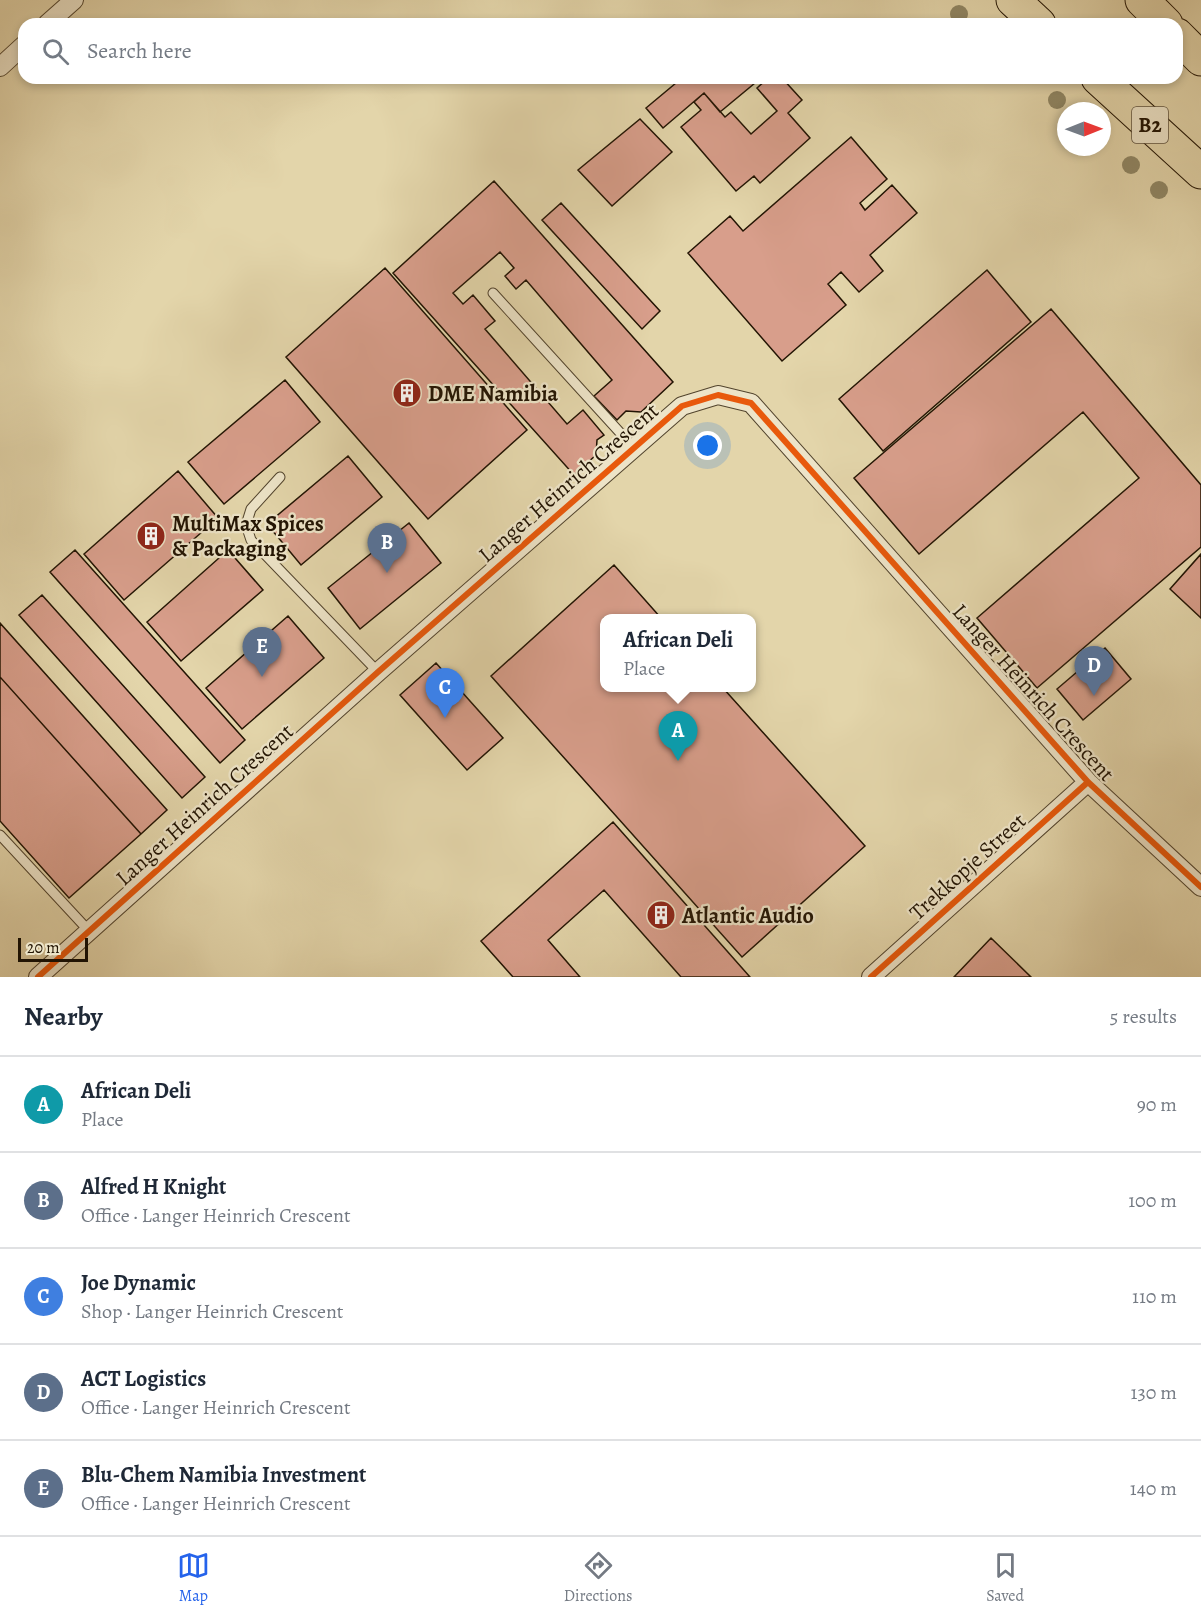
<!DOCTYPE html>
<meta charset="utf-8">
<style>
:root{--surface:#fff;--page:#f2f2f3;--text:#1f2937;--muted:#747a83;--line:#e0e1e3;--accent:#2563eb}
body{margin:0;font-family:Alegreya,serif;background:var(--page);color:var(--text)}
.compass{position:absolute;left:1057px;top:102px;width:54px;height:54px;border-radius:50%;background:var(--surface);box-shadow:0 3px 9px #0003;rotate:89deg}
.scale{position:absolute;left:18px;bottom:15px;width:70px;box-sizing:border-box;padding-left:6px;border:3px solid #221403;border-top:0;font-size:16px;line-height:21px;white-space:nowrap;color:#221403;-webkit-text-stroke:4px #ede4c8;paint-order:stroke}
.you{position:absolute;left:708px;top:446px;width:21px;height:21px;margin:-15px;border:4px solid #fff;border-radius:50%;background:#1a73e8;box-shadow:0 0 0 9px #1a73e833}
.badge{display:grid;place-items:center;width:39px;height:39px;border-radius:50%;background:var(--accent);color:#fff;font-size:20px;font-weight:700}
.pin{position:absolute;translate:-50% -50px;filter:drop-shadow(0 2px 3px #0008)}
.pin::after{content:'';position:absolute;top:32px;width:21px;height:18px;background:inherit;clip-path:polygon(0 0,100% 0,50% 100%)}
.popup{position:absolute;left:600px;top:614px;width:156px;height:78px;box-sizing:border-box;display:grid;place-content:center;border-radius:12px;background:var(--surface);filter:drop-shadow(0 2px 4px #0005);font-size:20px;white-space:nowrap;color:var(--muted)}
.popup b{font-size:22px;color:var(--text)}
.popup::after{content:'';position:absolute;left:50%;top:100%;margin-left:-12px;border:12px solid transparent;border-top-color:var(--surface)}
.list{margin:0;padding:0;list-style:none}
h2{display:flex;justify-content:space-between;align-items:center;height:78px;margin:0;padding:0 24px;font-size:26px}
h2 small{font-size:20px;font-weight:400;color:var(--muted)}
.list li{display:grid;grid-template-columns:39px 1fr auto;gap:18px;align-items:center;box-sizing:border-box;height:96px;padding:0 24px;border-top:2px solid var(--line)}
.list b{display:block;font-size:22px;white-space:nowrap}
.list p{margin:0;font-size:20px;white-space:nowrap;color:var(--muted)}
.list em{font-size:20px;font-style:normal;color:var(--muted)}
.icon{flex:none;width:33px;height:33px;fill:none;stroke:currentColor;stroke-width:2;stroke-linecap:round;stroke-linejoin:round}
.map{position:relative;flex:none;width:1201px;height:977px;overflow:hidden}
.search{position:absolute;background:var(--surface);box-shadow:0 3px 9px #0003;left:18px;right:18px;top:18px;height:66px;display:flex;align-items:center;gap:15px;box-sizing:border-box;padding:0 21px;border-radius:18px;color:var(--muted);font-size:22px}
.sheet{height:558px;background:var(--surface)}
nav{display:flex;justify-content:space-around;align-items:center;box-sizing:border-box;height:84px;border-top:2px solid var(--line);background:var(--surface);font-size:16px;color:var(--muted)}
nav a{display:grid;justify-items:center;gap:3px}
nav .on{color:var(--accent)}
.map>svg:first-child{display:block}
</style>
<div class="map">
<svg width="1201" height="977" viewBox="0 0 1201 977">
<rect width="100%" height="100%" fill="#e3d5aa"/>
<filter id="stains"><feTurbulence type="fractalNoise" baseFrequency=".00333" numOctaves="4"/><feColorMatrix values="0 0 0 0 .2 0 0 0 0 .09 0 0 0 0 .02 0 0 0 .5 -.17"/></filter>
<radialGradient id="worn" r=".72"><stop offset=".6" stop-color="#630" stop-opacity="0"/><stop offset="1" stop-color="#630" stop-opacity=".3"/></radialGradient>
<path fill="#d89e8b" stroke="#221403" stroke-width="1.5" d="M682 78H761L720 112 704 93 663 128 646 108Z
M768 78H782L802 100 788 113 810 138 760 183 754 176 736 191 681 127 701 110 694 102 704 93 725 117 731 112 751 134 777 111 757 88Z
M640 119 672 152 612 206 578 170Z
M851 137 887 179 860 203 865 210 892 185 917 213 870 255 883 271 859 292 841 272 828 284 846 305 782 361 688 253 730 216 743 231Z
M494 181 673 382 641 412 626 411 617 420 594 396 612 380 526 280 516 289 505 276 514 268 500 252 453 293 463 304 473 295 495 321 485 329 567 424 583 410 604 435 597 440 596 455 574 475 393 273Z
M561 203 660 311 642 329 542 220Z
M385 268 527 430 428 519 286 357Z
M987 270 1031 322 883 451 839 399Z
M1051 309 1201 485V547L1037 688 977 618 1139 478 1083 412 919 554 854 478Z
M285 380 320 422 224 504 188 462Z
M348 456 382 497 301 565 267 524Z
M178 471 218 518 124 600 84 554Z
M409 523 441 563 360 629 328 588Z
M75 550 245 740 220 763 50 572Z
M228 550 263 590 181 661 147 622Z
M1201 554V618L1170 589Z
M614 565 661 618H604V688H723L865 846 742 957 491 676Z
M42 595 205 777 182 798 19 615Z
M288 616 324 658 242 729 206 688Z
M0 623 167 810 141 834 0 677Z
M1105 648 1131 679 1083 720 1057 689Z
M436 663 503 738 467 770 400 695Z
M0 677 141 834 69 898 0 821Z
M613 822 750 977H681L604 890 548 940 580 977H513L481 941Z
M991 938 1031 977H954Z"/>
<g fill="none" stroke-linecap="round" stroke-linejoin="round">
<g stroke="#52442d" stroke-width="11">
<path id="lane" d="M493 293 634 448
M280 477 251 509 246 525 251 540 378 672
M0 835 89 931"/>
</g>
<g stroke="#52442d" stroke-width="20">
<path id="street" d="M47 24 74 0
M0 67 24 45
M38 977 378 672 682 406 718 395 751 403 1088 782 1201 887
M871 977 1088 782"/>
</g>
<g stroke="#221403" stroke-width="35">
<path id="highway" d="M1013 0 1039 24
M1142 0 1166 24
M1177 35 1201 59
M1098 78 1201 172"/>
</g>
<use href="#lane" stroke="#ede4c8" stroke-width="9"/>
<use href="#street" stroke="#ede4c8" stroke-width="18"/>
<use href="#highway" stroke="#e3d5aa" stroke-width="33"/>
<g stroke="#ede4c8" stroke-width="10">
<path id="cycleway" d="M38 977 378 672 682 406 718 395 751 403 1088 782 1201 887
M871 977 1088 782"/>
</g>
<use href="#cycleway" stroke="#e8590c" stroke-width="6"/>
</g>
<g fill="#908765">
<circle cx="959" cy="14" r="9"/>
<circle cx="1057" cy="100" r="9"/>
<circle cx="1131" cy="165" r="9"/>
<circle cx="1159" cy="190" r="9"/>
</g>
<defs>
<g id="building-disc" transform="scale(1.5)"><circle r="9.5" fill="#8f2418" stroke="#ede4c8"/><path d="M-4-6H4V6H1V3H-1V6H-4ZM-2.5-4.3h1.7v1.8h-1.7ZM.8-4.3h1.7v1.8H.8ZM-2.5-1h1.7V.8h-1.7ZM.8-1h1.7V.8H.8Z" fill="#fff"/></g>
</defs>
<g fill-rule="evenodd">
<use href="#building-disc" x="407" y="393"/>
<use href="#building-disc" x="151" y="536"/>
<use href="#building-disc" x="661" y="915"/>
</g>
<g text-anchor="middle" stroke-width="4.5" stroke-linejoin="round" paint-order="stroke">
<rect fill="#ede4c8" stroke="#5f523e" stroke-width="1.5" x="1132" y="107" width="36" height="36" rx="4.5"/>
<g font-size="21" font-weight="bold" fill="#221403">
<text x="1150" y="132">B2</text>
</g>
<g font-size="22" font-weight="bold" fill="#221403" stroke="#ede4c8" text-anchor="start">
<text x="428" y="401">DME Namibia</text>
<text x="172" y="531">MultiMax Spices<tspan x="172" dy="25">&amp; Packaging</tspan></text>
<text x="682" y="923">Atlantic Audio</text>
</g>
<g font-size="22" fill="#221403" stroke="#ede4c8">
<text transform="translate(568 482) rotate(-41)" y="8">Langer Heinrich Crescent</text>
<text transform="translate(1034 692) rotate(48)" y="8">Langer Heinrich Crescent</text>
<text transform="translate(204 804) rotate(-42)" y="8">Langer Heinrich Crescent</text>
<text transform="translate(967 866) rotate(-42)" y="8">Trekkopje Street</text>
</g>
</g>
<rect width="100%" height="100%" filter="url(#stains)"/>
<rect width="100%" height="100%" fill="url(#worn)"/>
</svg>
<svg class="compass" viewBox="-18 -18 36 36"><path d="M0-13l5 13h-10z" fill="#e53935"/><path d="M0 13l5-13h-10z" fill="#747a83"/></svg>
<div class="scale">20 m</div>
<div class="you"></div>
<div class="pin badge" style="left:678px;top:761px;background:#0f9aa8">A</div>
<div class="popup"><b>African Deli</b>Place</div>
<div class="pin badge" style="left:387px;top:573px;background:#5c6f8a">B</div>
<div class="pin badge" style="left:445px;top:718px;background:#3f7fe0">C</div>
<div class="pin badge" style="left:1094px;top:696px;background:#5c6f8a">D</div>
<div class="pin badge" style="left:262px;top:677px;background:#5c6f8a">E</div>
<div class="search"><svg class="icon" aria-label="search" viewBox="0 0 24 24"><circle cx="10" cy="10" r="6"/><path d="M15 15l6 6"/></svg>Search here</div>
</div>
<section class="sheet">
<h2>Nearby<small>5 results</small></h2>
<ul class="list">
<li><span class="badge" style="background:#0f9aa8">A</span><div><b>African Deli</b><p>Place</p></div><em>90 m</em></li>
<li><span class="badge" style="background:#5c6f8a">B</span><div><b>Alfred H Knight</b><p>Office · Langer Heinrich Crescent</p></div><em>100 m</em></li>
<li><span class="badge" style="background:#3f7fe0">C</span><div><b>Joe Dynamic</b><p>Shop · Langer Heinrich Crescent</p></div><em>110 m</em></li>
<li><span class="badge" style="background:#5c6f8a">D</span><div><b>ACT Logistics</b><p>Office · Langer Heinrich Crescent</p></div><em>130 m</em></li>
<li><span class="badge" style="background:#5c6f8a">E</span><div><b>Blu-Chem Namibia Investment</b><p>Office · Langer Heinrich Crescent</p></div><em>140 m</em></li>
</ul>
</section>
<nav>
<a class="on"><svg class="icon" aria-label="map" viewBox="0 0 24 24"><path d="M3 6l6-2 6 2 6-2v14l-6 2-6-2-6 2zM9 4v14M15 6v14"/></svg>Map</a>
<a><svg class="icon" aria-label="directions" viewBox="0 0 24 24"><path d="M12 3l9 9-9 9-9-9zM9 14v-3h6M13 9l2 2-2 2"/></svg>Directions</a>
<a><svg class="icon" aria-label="saved" viewBox="0 0 24 24"><path d="M7 4h10v16l-5-4-5 4z"/></svg>Saved</a>
</nav>
